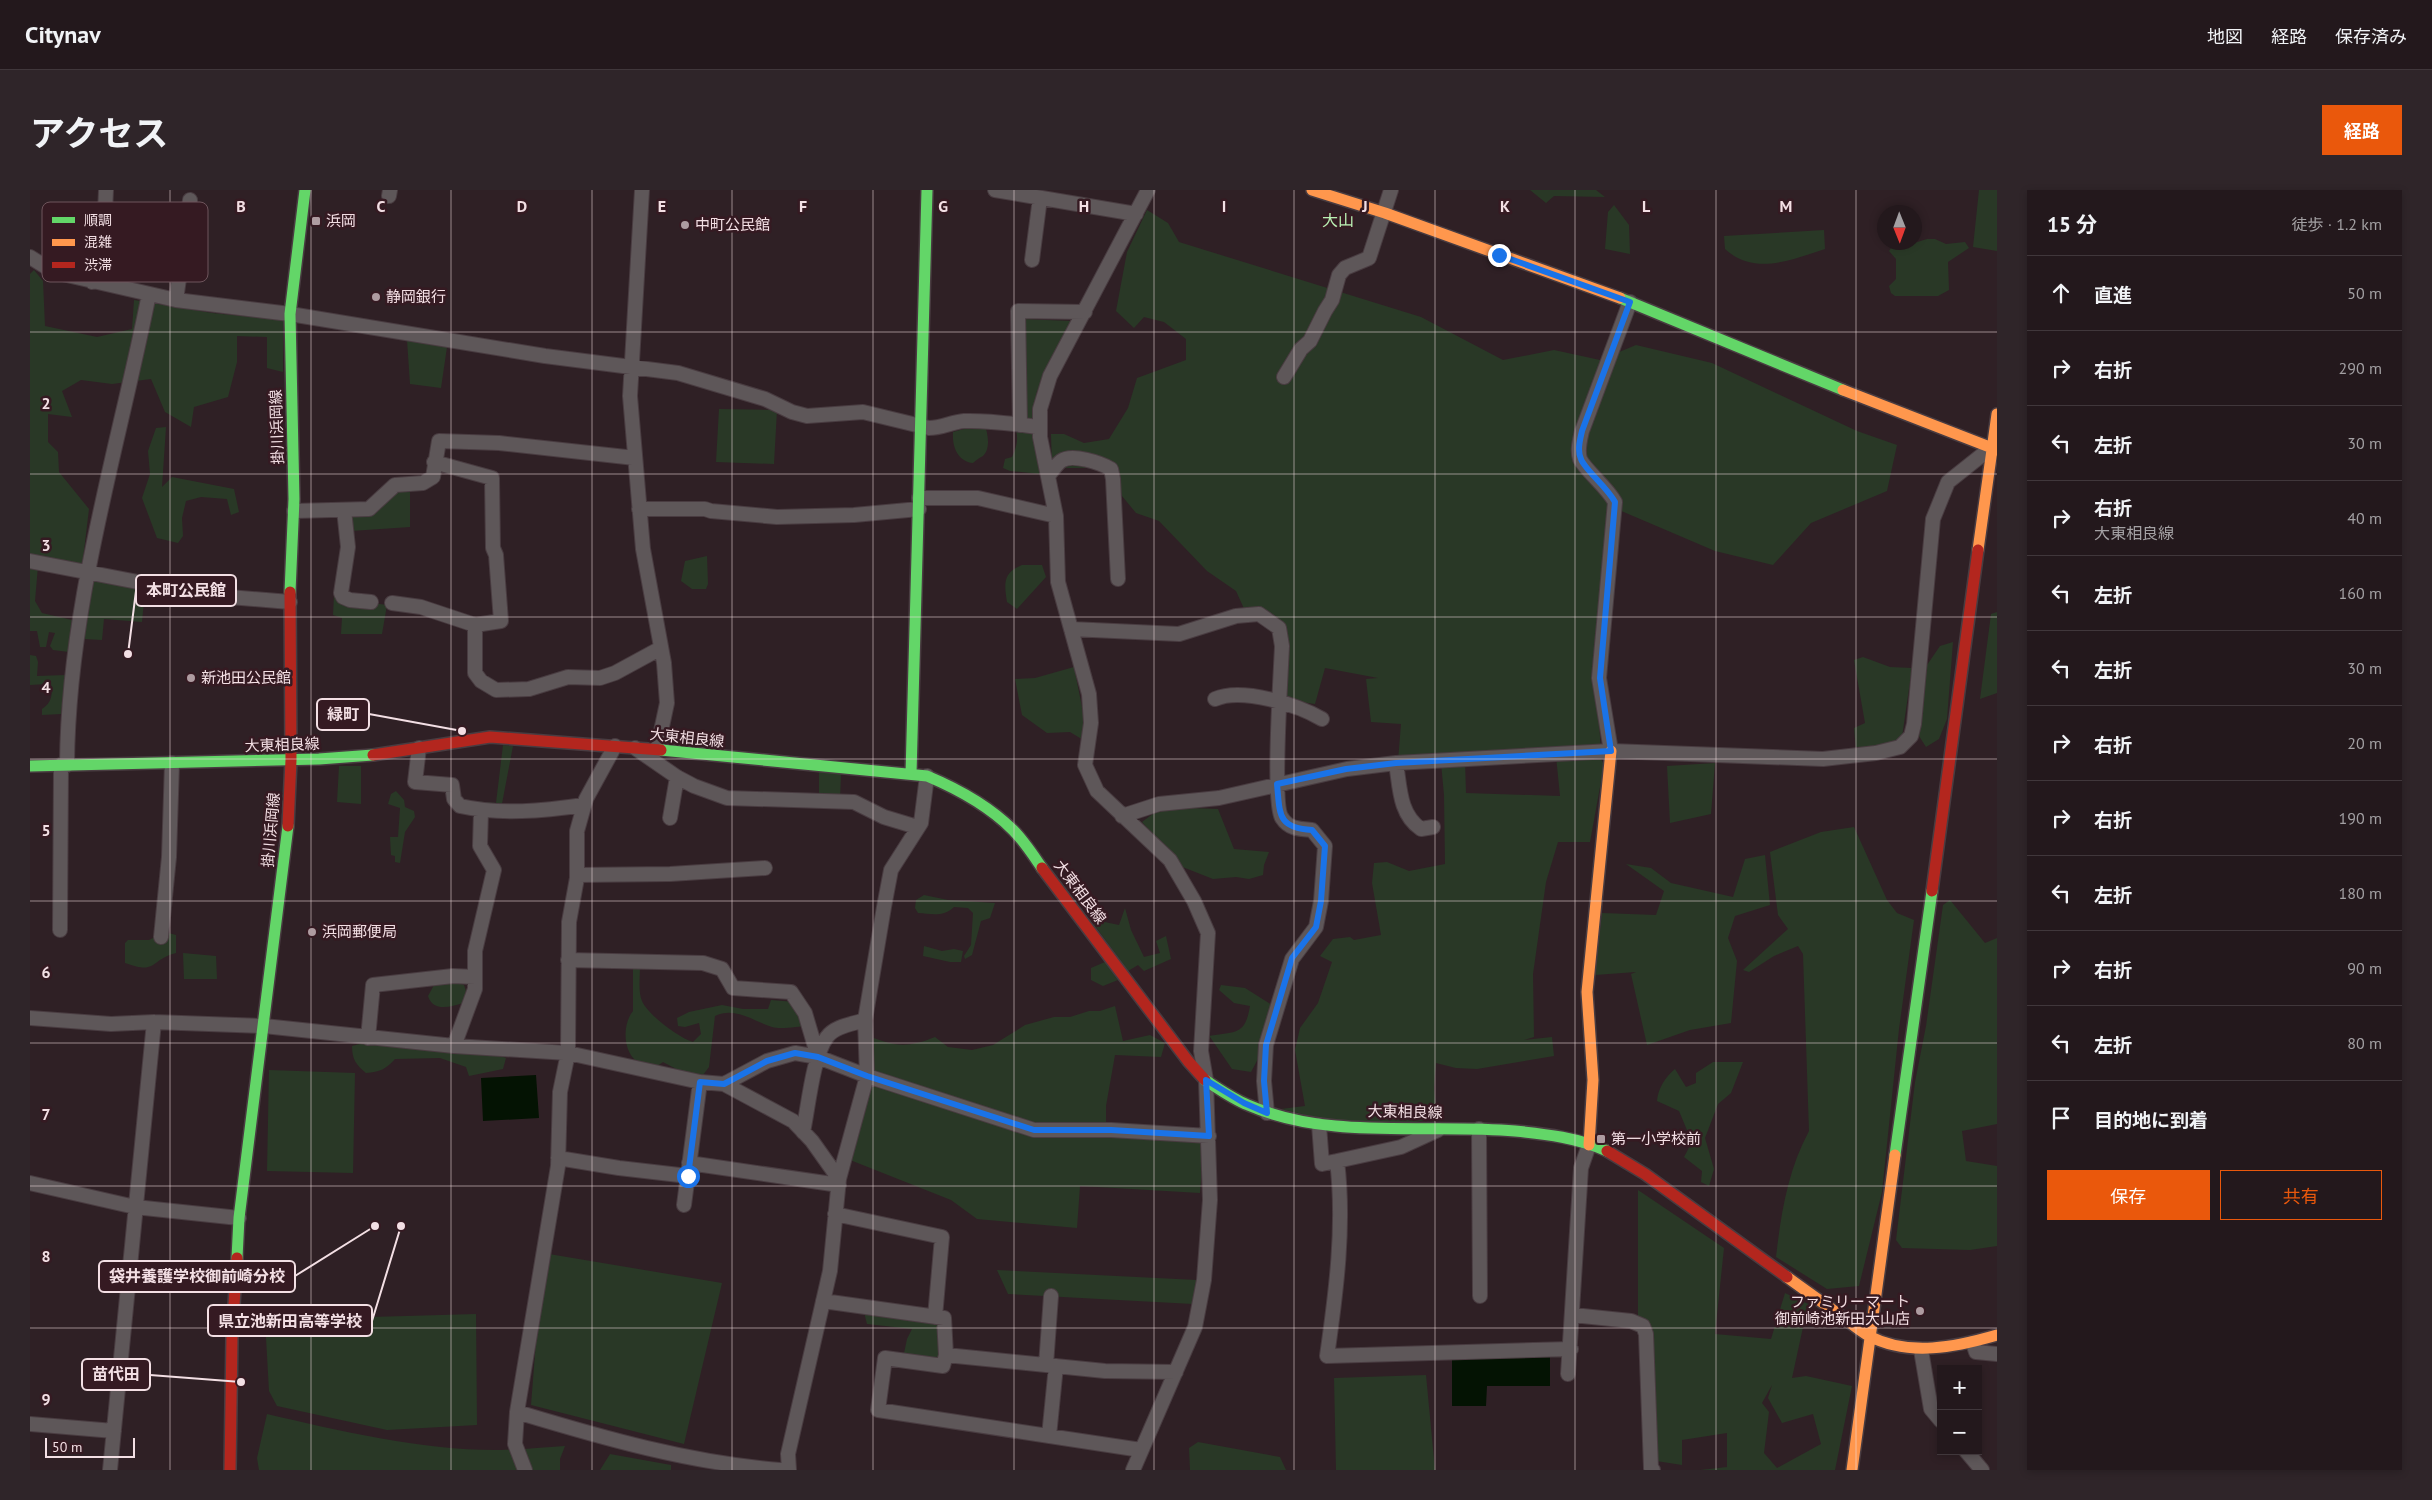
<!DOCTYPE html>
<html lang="ja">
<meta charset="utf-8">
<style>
:root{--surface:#23181c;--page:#2f2529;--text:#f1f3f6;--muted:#a3a0a3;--line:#40373b;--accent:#ea580c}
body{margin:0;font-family:"PT Sans","Noto Sans JP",sans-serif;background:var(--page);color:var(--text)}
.controls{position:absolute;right:15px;bottom:15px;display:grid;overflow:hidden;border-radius:0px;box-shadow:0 2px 8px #0003}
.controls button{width:45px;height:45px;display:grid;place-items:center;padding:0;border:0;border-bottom:1px solid var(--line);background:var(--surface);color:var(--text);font:25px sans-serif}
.compass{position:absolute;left:1847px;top:15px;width:45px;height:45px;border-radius:50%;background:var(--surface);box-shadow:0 2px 8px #0003;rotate:179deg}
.scale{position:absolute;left:15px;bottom:12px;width:90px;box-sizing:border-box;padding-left:5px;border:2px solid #f3dfe4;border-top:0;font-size:14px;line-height:18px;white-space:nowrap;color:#f3dfe4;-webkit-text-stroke:4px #351a22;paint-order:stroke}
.stop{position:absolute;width:15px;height:15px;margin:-11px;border:4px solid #1a73e8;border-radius:50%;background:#fff}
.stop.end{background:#1a73e8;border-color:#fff;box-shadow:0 1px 5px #0008}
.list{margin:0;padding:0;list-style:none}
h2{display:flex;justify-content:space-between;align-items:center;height:65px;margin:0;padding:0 20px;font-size:21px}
h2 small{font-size:16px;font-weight:400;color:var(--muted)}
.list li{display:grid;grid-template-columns:32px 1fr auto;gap:15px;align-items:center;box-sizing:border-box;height:75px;padding:0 20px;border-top:1px solid var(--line)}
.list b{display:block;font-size:19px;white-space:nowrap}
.list p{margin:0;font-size:16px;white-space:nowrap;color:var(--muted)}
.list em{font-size:16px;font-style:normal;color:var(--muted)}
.actions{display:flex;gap:10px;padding:15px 20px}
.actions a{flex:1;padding:11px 0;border:1px solid var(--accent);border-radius:0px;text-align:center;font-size:18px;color:var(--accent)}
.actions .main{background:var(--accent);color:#fff}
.icon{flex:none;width:28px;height:28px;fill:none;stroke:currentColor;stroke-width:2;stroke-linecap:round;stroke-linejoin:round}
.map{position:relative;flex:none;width:1967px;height:1280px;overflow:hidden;border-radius:0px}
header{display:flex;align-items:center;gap:30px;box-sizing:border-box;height:70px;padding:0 25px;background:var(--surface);border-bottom:1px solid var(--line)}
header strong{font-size:24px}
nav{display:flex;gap:28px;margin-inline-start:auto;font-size:18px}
.intro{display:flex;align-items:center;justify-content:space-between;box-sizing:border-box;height:120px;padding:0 30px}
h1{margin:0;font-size:35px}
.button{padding:12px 22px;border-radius:0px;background:var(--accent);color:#fff;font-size:18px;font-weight:700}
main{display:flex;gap:30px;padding:0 30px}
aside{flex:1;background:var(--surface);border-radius:0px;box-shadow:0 2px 8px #0003}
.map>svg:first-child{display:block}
</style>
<header>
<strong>Citynav</strong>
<nav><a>地図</a><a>経路</a><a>保存済み</a></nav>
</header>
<div class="intro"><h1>アクセス</h1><a class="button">経路</a></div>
<main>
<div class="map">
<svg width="1967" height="1280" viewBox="0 0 1967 1280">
<rect width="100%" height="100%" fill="#2f2025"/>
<path fill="#293826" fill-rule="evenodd" d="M1500 0H1566L1575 7 1524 6 1516 13Z
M1949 0H1967V61L1943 57Z
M1584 15 1599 35 1600 64 1575 59 1578 22Z
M1117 20 1138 33 1149 52 1391 127 1473 170 1524 160 1570 170 1606 155 1682 173 1827 241 1867 255 1857 301 1781 333 1743 375 1685 361 1589 320 1570 419 1564 461 1571 561 1368 571 1371 534 1341 532 1336 489 1348 488 1295 478 1285 514 1250 509 1257 445 1229 424 1216 423 1206 401 1177 381 1129 331 1106 323 1092 306 1084 278H1022L1021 244H1034L1054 253 1079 249 1098 218 1107 188 1156 170V149L1134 132 1114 127 1104 138 1086 121 1097 62Z
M1794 40 1795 59C1761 70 1724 86 1695 59L1694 46Z
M1897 49H1905L1916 54 1935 52 1939 58 1918 72 1919 100 1908 106H1865L1861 103 1859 96 1866 89V69L1859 61 1863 55 1884 53Z
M4 80 13 91 15 136 67 147 102 139 104 110 182 123 253 130V182L237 178V147L207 146V172L198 207 164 217 161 237 135 222 121 189 82 194 51 190 32 201 42 227 18 224V252L28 262 29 282 59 319 52 377 0 371V84Z
M991 129 1042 131 1007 201 1002 232H993Z
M377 150 417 157 411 198 380 194Z
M689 219 747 220 744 274 686 272Z
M940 234H954C958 242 961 259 953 266 949 268 946 270 943 273 927 271 922 256 923 242L934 239Z
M136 237 132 297 142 287 204 299 209 322 201 325 197 309 171 307 156 311 152 328 153 346 148 353 127 348 112 308 120 284 118 261 126 238Z
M985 238 1004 240 1011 284 980 281 973 278 975 269 982 267C987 257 989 247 985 238Z
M380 297V337L321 341 318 320 364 301Z
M677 366 678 394 676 399H662L651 391 655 371Z
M0 374 8 376 5 411 12 423 42 430 39 462 23 460 20 456 25 443 19 442 16 457H10L7 441H0Z
M992 375H1012L1016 387 987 419 977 412C974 393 973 383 992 375Z
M63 388 115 401 112 432 74 429 72 450 54 449Z
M304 405 321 410 357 415 352 444H311L312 428 303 425Z
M1967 422V503L1950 509 1961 424Z
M1923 452 1917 529 1909 549 1896 557 1889 546 1897 475 1910 456Z
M0 465 6 466 8 472 7 486 36 485 31 524 12 525V519C21 513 22 507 22 496L16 494 0 495Z
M1833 467 1860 477 1882 478 1872 547 1864 555 1826 559 1824 538 1835 533 1824 470Z
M1044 477 1054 527 1055 551 1040 542 1017 543 992 525 985 489 1005 488Z
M473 555 483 556 471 619 431 610 466 613Z
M1526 566 1570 567 1574 575 1560 652H1528L1516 692 1503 784 1504 847 1494 850 1522 847 1524 866 1447 879 1426 878 1406 873 1404 898 1407 927 1378 934 1293 929 1251 919 1275 916 1265 860 1270 838 1288 813 1302 772 1290 766 1303 749 1320 747 1324 750 1351 745 1342 693 1344 673 1357 672 1379 681 1415 674 1414 605 1411 573 1435 571 1436 603 1530 606Z
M1685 573 1681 624 1640 633 1637 576Z
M309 576H331V614L307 612Z
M789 582 811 584 810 610H789Z
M366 601 374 610 375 617 384 621 385 627 375 642 370 673 365 672V666L361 665 360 647H368L370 618 358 614 361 604Z
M1132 617 1188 619 1204 659 1239 662 1234 675 1233 685 1219 689 1206 687 1183 689 1150 676 1112 632Z
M1824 637 1857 710 1867 723 1884 730 1869 839 1852 1002 1829 1096 1797 1099 1746 1067C1751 1023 1758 980 1779 941L1773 764 1768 756 1744 766 1719 782 1713 780 1758 739 1748 725 1740 662 1791 642Z
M1735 665 1740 715 1705 726 1698 748 1707 771 1701 833 1660 840 1617 855 1601 784 1606 782 1565 785 1572 723 1626 725 1634 701 1596 674 1621 678 1641 693 1703 707 1715 669Z
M894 705 918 710 965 713 960 728 951 731 942 765 935 769 934 766 941 755 943 723 938 718 924 717C914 727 902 724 888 723L885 718 886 710Z
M1920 710 1955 753 1967 748V934L1932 941 1936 971 1967 976V1056L1940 1060 1872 1058 1866 1050 1885 892 1896 836 1913 715Z
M1095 718 1101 740 1114 767 1130 763 1126 751 1136 746 1141 769 1114 781 1108 775 1098 781 1060 729 1089 735Z
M135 742 146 745V763C119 770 128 785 95 773V753L98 750H119Z
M894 756 912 761 924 759 933 761 931 772H920L893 766Z
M153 763 186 766 187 789H154Z
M1075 772 1088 790 1073 796 1061 790V778Z
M603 776H610C610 786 608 802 612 811 618 825 649 848 663 852L671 844 669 833 655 837 648 836 647 828 659 822 692 815 713 819H738L741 810 765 812 778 836C768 836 752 840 742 837 723 831 705 816 685 826L679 877 673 885 650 881 633 872 626 877C622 876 615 876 611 874 592 865 592 834 603 821Z
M427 793 434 795 436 801 433 813C420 817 403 822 398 806L404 795Z
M1191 795 1215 798 1245 817 1229 867 1221 882 1202 879 1180 847 1179 846C1206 841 1215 846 1220 816L1204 813 1189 800Z
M1085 816 1093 851 1120 845 1135 853 1131 867 1085 865 1076 916V940L1175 943 1170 1003 1050 996 1047 1038 947 1029 921 1010 815 968 840 887 834 844C862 856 876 859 905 847L918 857 942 860 963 855 995 835 1024 827H1040L1059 821H1070Z
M337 852 465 864 476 868 473 879 439 886 436 877 410 868 365 869C356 879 350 882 336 883 326 875 322 869 322 856Z
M1683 872H1713L1701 903 1688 914 1675 948 1684 979 1679 996 1671 992 1672 981 1654 967 1662 952 1649 921 1627 911C1628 899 1635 887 1645 879L1656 897 1666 893V883Z
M239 880 325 883 323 983 237 981Z
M1608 1000 1694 1058 1685 1144 1741 1149 1755 1103 1778 1114 1762 1188 1776 1186 1822 1196 1805 1280H1670L1697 1277V1243L1652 1250V1275L1620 1270 1619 1136 1608 1129ZM1742 1195 1738 1208 1752 1233 1783 1224 1791 1254 1747 1278 1734 1263 1739 1222 1732 1213Z
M513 1063 692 1093 654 1254 501 1215Z
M967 1080 1167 1090 1163 1114 978 1104Z
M834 1122 906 1129 912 1143 908 1173 873 1168 877 1149 882 1139 837 1134Z
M446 1124 447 1235 357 1240 247 1216 239 1201 235 1130Z
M1396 1185 1405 1280H1306L1304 1188Z
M237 1224C310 1241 395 1261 471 1260 492 1260 514 1257 535 1256L530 1269V1280H229L227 1268Z
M1168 1252 1250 1267 1256 1280H1160L1159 1258Z
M580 1264 641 1275V1280H570Z"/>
<path fill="#041303" d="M506 885 509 928 453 931 451 888Z
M1422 1167H1520V1196H1457L1456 1216H1422Z"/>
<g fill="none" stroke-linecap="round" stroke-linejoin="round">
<g stroke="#493c41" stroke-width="16">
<path id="street" d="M612 0 600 206 613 359 634 473 637 513 627 560
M965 0 1106 24
M359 6 360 0
M0 67 24 82 146 110 260 124 515 166 648 183 735 209 762 222 777 226 833 222 899 238C911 238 922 232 934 231 959 230 984 234 1009 237
M1002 70 1010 8
M62 92 74 45 76 0
M146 110 160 10
M1254 187 1271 159 1280 151 1295 121 1302 110 1309 85 1315 78 1339 68 1361 0
M990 235 988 121 1055 122
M404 272 462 288 463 358 466 365 471 431 445 435
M1018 286C1022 281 1027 274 1031 271 1042 263 1071 273 1081 279L1083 289 1088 389
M889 308H948L1026 326
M609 319H675L681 321 747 327 824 325 889 319
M314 320 318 357 311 403 313 407 320 410 341 412
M264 321 339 319 365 295 393 293 403 287 409 251 469 253 605 268
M0 371 175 405 260 412
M362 413 391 417 445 435V483L451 491 466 500 499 499 538 487 570 488 585 483 631 458
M1041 439 1149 444 1206 426 1229 424 1249 438 1252 456C1251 481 1242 615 1252 628 1259 639 1269 639 1282 640L1295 656 1291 711 1286 737 1262 769 1236 855 1234 891 1237 923
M1185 509C1212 497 1268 515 1292 529
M389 558 385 592 422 595 424 609 430 616C471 625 513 621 554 615
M605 558 647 587 664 596 697 608 824 612 854 627 887 637
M1581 561 1569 488 1585 312C1577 297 1555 280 1550 269 1547 260 1550 250 1552 241L1600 112
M1366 573C1370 597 1369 624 1391 639L1403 637
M37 575C38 415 88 260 119 104
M1092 626 1129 614 1189 608 1317 579 1366 573 1581 561 1793 569 1846 563 1870 557 1881 546 1884 534 1903 329 1918 292 1962 257
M640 628 647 587
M547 685 640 684 735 678
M30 740 31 575
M131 747 139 667 142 573
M538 770 673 773 692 779 703 798 761 802 775 823 788 867
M0 828 81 834 124 832 234 836 424 856 538 863 670 892 694 894 737 871 765 863 788 867 837 886 1004 940H1081L1179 946
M338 848 343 795 423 786 445 787
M424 856 445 799V761L464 680 450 656 451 621
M694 894 763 931 782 951 809 989
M1289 935 1292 974 1307 971C1315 1035 1306 1103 1297 1166L1541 1159
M1449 939 1450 1106
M773 942C778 919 783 865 797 847 805 836 823 834 835 830
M528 968 589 978 658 986
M1307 971 1371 957 1408 940
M659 973 809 995
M0 993 105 1017 209 1028
M654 1015 670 892
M805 1024 912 1047 905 1127
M793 1111 914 1128 916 1165 1075 1181 1146 1182
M1543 1125 1601 1131 1613 1136 1616 1144 1621 1278 1623 1280
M1943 1153 1946 1162 1967 1164
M1891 1160 1901 1219 1911 1231
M916 1165 913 1176 855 1168 848 1220 1111 1260
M1016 1175 1021 1106
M1538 1184 1551 978 1559 955
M487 1222C573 1248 660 1273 750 1280
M0 1234 84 1241
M1019 1246 1026 1176
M1936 1261 1952 1280
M80 1280 124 832
M495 1280 485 1254 487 1222 528 976 530 902 538 863 539 732 547 688V641L556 609 585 556
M759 1280 758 1264 800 1081 809 989 837 886 835 830 854 717 861 680 891 633 897 586
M1103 1280 1165 1137 1174 1090 1180 1010 1176 890 1171 861 1178 743 1164 711 1140 670 1067 601 1055 575 1061 533 1059 504 1028 392 1026 326 1010 247V219L1020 186 1118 0"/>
</g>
<g stroke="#493c41" stroke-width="14">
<path id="fast" d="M1590 108 1813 200
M260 402 264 309 260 124 275 0
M631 560 897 586C928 599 959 616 983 640 994 651 1003 665 1012 678
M0 576 289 569 343 565
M881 584 897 0
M1175 890C1189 899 1203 909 1218 915 1301 951 1397 933 1485 941 1516 944 1549 948 1577 961
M1865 965 1902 701
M207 1068 209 1028 258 636"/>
</g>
<g stroke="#493c41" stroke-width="14">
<path id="slow" d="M1282 0 1355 23 1590 108
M1813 200 1967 260
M1948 360 1967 224
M1559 955 1563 890 1557 802 1581 561
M1757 1087C1776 1101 1795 1114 1814 1128 1822 1134 1830 1141 1839 1146 1879 1167 1926 1157 1967 1145
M1822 1280 1865 965"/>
</g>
<g stroke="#493c41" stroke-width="14">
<path id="jam" d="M343 565 460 547 631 560
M258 636 261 570 260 402
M1012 678 1158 871 1175 890
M1902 701 1948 360
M1577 961 1615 984 1757 1087
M200 1280 202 1146 207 1068"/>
</g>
<use href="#street" stroke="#5e5759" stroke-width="14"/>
<use href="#fast" stroke="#63d668" stroke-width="11"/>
<use href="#slow" stroke="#ff974d" stroke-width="11"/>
<use href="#jam" stroke="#b3261e" stroke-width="11"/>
</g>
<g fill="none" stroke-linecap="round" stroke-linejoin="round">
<path stroke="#1a73e8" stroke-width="6" d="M658 986 670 892 694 894 737 871 765 863 788 867 837 886 1004 940H1081L1179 946 1176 890 1214 913 1237 923 1234 891 1236 855 1262 768 1286 737 1291 711 1295 656 1282 640C1247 638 1250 624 1247 594L1316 579 1366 573 1581 561 1570 488 1585 312C1577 297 1555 280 1551 269 1547 260 1550 250 1552 241L1600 112 1469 65"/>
</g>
<path fill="none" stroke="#f3dfe4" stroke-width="1" stroke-opacity="0.55" d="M140 0V1280M281 0V1280M421 0V1280M562 0V1280M702 0V1280M843 0V1280M984 0V1280M1124 0V1280M1264 0V1280M1405 0V1280M1545 0V1280M1686 0V1280M1826 0V1280M0 142H1967M0 284H1967M0 427H1967M0 569H1967M0 711H1967M0 853H1967M0 996H1967M0 1138H1967"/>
<g fill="#ae9ca1" stroke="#351a22" stroke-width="2">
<rect x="281" y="26" width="10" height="10" rx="2.5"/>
<circle cx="655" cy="35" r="5"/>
<circle cx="346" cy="107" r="5"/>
<circle cx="161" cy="488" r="5"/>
<circle cx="282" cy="742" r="5"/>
<rect x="1566" y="944" width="10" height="10" rx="2.5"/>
<circle cx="1890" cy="1121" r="5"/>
</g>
<g text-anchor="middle" stroke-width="5" stroke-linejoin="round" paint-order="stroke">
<g font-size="15" fill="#f3dfe4" stroke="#351a22" text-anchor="start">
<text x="296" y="36">浜岡</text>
<text x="665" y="40">中町公民館</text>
<text x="356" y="112">静岡銀行</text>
<text x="171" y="493">新池田公民館</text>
<text x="292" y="747">浜岡郵便局</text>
<text x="1581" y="954">第一小学校前</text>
<text x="1880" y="1117" text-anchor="end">ファミリーマート<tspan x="1880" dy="17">御前崎池新田大山店</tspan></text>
</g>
<g font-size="15" fill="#f3dfe4" stroke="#351a22">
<text transform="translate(247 237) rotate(-92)" y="5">掛川浜岡線</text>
<text transform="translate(657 548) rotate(6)" y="5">大東相良線</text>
<text transform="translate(252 555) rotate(-2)" y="5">大東相良線</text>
<text transform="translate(241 640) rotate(-85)" y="5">掛川浜岡線</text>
<text transform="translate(1050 702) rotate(53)" y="5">大東相良線</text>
<text transform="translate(1375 922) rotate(1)" y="5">大東相良線</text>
</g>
<g font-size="16" fill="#b9f0b3" stroke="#351a22">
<text x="1308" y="36">大山</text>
</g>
</g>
<rect x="12" y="12" width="166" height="80" rx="8" fill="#351a22" stroke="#6e555c" stroke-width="1"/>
<rect x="22" y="27" width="23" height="6" fill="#63d668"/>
<rect x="22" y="49" width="23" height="7" fill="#ff974d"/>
<rect x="22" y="72" width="23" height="6" fill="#b3261e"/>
<g font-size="14" fill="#f3dfe4">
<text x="54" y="35">順調</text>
<text x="54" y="57">混雑</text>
<text x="54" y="80">渋滞</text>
</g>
<g font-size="16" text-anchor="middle" font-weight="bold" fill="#f3dfe4" stroke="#351a22" stroke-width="5" stroke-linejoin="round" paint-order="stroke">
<text x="211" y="22">B</text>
<text x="351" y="22">C</text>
<text x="492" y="22">D</text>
<text x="632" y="22">E</text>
<text x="773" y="22">F</text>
<text x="913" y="22">G</text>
<text x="1054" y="22">H</text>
<text x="1194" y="22">I</text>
<text x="1335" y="22">J</text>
<text x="1475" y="22">K</text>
<text x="1616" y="22">L</text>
<text x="1756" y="22">M</text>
<text x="16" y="219">2</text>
<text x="16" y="361">3</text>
<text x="16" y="503">4</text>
<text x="16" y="646">5</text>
<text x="16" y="788">6</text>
<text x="16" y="930">7</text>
<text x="16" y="1072">8</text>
<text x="16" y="1215">9</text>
</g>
<path fill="none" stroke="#f3dfe4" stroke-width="2" d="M98 464L106 401M432 541L339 524M345 1036L265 1086M371 1036L342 1131M211 1192L120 1185"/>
<g fill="#f3dfe4" stroke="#351a22" stroke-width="2">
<circle cx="98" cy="464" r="5"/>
<circle cx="432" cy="541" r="5"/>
<circle cx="345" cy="1036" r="5"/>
<circle cx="371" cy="1036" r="5"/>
<circle cx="211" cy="1192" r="5"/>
</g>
<g fill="#351a22" stroke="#f3dfe4" stroke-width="2">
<rect x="106" y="385" width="100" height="31" rx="5"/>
<rect x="287" y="509" width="52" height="31" rx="5"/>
<rect x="69" y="1071" width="196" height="31" rx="5"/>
<rect x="178" y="1115" width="164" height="31" rx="5"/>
<rect x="52" y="1169" width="68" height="31" rx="5"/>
</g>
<g font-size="16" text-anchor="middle" font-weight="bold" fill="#f3dfe4">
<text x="156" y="406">本町公民館</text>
<text x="313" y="530">緑町</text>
<text x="167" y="1092">袋井養護学校御前崎分校</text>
<text x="260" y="1137">県立池新田高等学校</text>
<text x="86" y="1190">苗代田</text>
</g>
</svg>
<div class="controls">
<button>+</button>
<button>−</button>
</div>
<svg class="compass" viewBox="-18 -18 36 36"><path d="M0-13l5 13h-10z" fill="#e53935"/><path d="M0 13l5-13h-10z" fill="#a3a0a3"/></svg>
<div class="scale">50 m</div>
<div class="stop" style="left:658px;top:986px"></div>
<div class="stop end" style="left:1469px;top:65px"></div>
</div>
<aside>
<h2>15 分<small>徒歩 · 1.2 km</small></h2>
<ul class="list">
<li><svg class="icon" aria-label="ahead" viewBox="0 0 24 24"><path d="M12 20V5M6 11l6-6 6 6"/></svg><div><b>直進</b></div><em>50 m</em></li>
<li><svg class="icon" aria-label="right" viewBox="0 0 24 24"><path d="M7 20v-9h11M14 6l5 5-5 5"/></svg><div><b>右折</b></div><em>290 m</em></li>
<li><svg class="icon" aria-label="left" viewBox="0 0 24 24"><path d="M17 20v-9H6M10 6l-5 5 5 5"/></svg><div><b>左折</b></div><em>30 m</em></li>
<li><svg class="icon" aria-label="right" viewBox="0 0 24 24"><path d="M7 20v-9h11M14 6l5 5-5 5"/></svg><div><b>右折</b><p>大東相良線</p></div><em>40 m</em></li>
<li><svg class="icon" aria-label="left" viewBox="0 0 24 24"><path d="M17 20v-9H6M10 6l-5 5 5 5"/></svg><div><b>左折</b></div><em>160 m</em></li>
<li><svg class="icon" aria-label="left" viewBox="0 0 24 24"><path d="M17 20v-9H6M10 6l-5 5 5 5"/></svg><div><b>左折</b></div><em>30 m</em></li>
<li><svg class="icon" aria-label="right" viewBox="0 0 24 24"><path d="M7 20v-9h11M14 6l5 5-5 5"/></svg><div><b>右折</b></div><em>20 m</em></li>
<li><svg class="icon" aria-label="right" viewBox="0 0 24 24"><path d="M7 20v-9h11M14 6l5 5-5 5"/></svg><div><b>右折</b></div><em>190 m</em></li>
<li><svg class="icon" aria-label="left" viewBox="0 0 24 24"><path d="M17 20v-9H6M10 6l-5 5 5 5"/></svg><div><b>左折</b></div><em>180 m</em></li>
<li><svg class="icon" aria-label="right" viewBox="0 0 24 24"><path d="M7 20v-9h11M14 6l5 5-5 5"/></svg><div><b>右折</b></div><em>90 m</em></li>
<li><svg class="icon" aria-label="left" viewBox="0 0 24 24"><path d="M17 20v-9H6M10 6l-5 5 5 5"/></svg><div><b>左折</b></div><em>80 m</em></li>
<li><svg class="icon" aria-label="arrive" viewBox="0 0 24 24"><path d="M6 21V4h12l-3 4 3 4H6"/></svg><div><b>目的地に到着</b></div></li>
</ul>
<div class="actions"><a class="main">保存</a><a>共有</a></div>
</aside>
</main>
